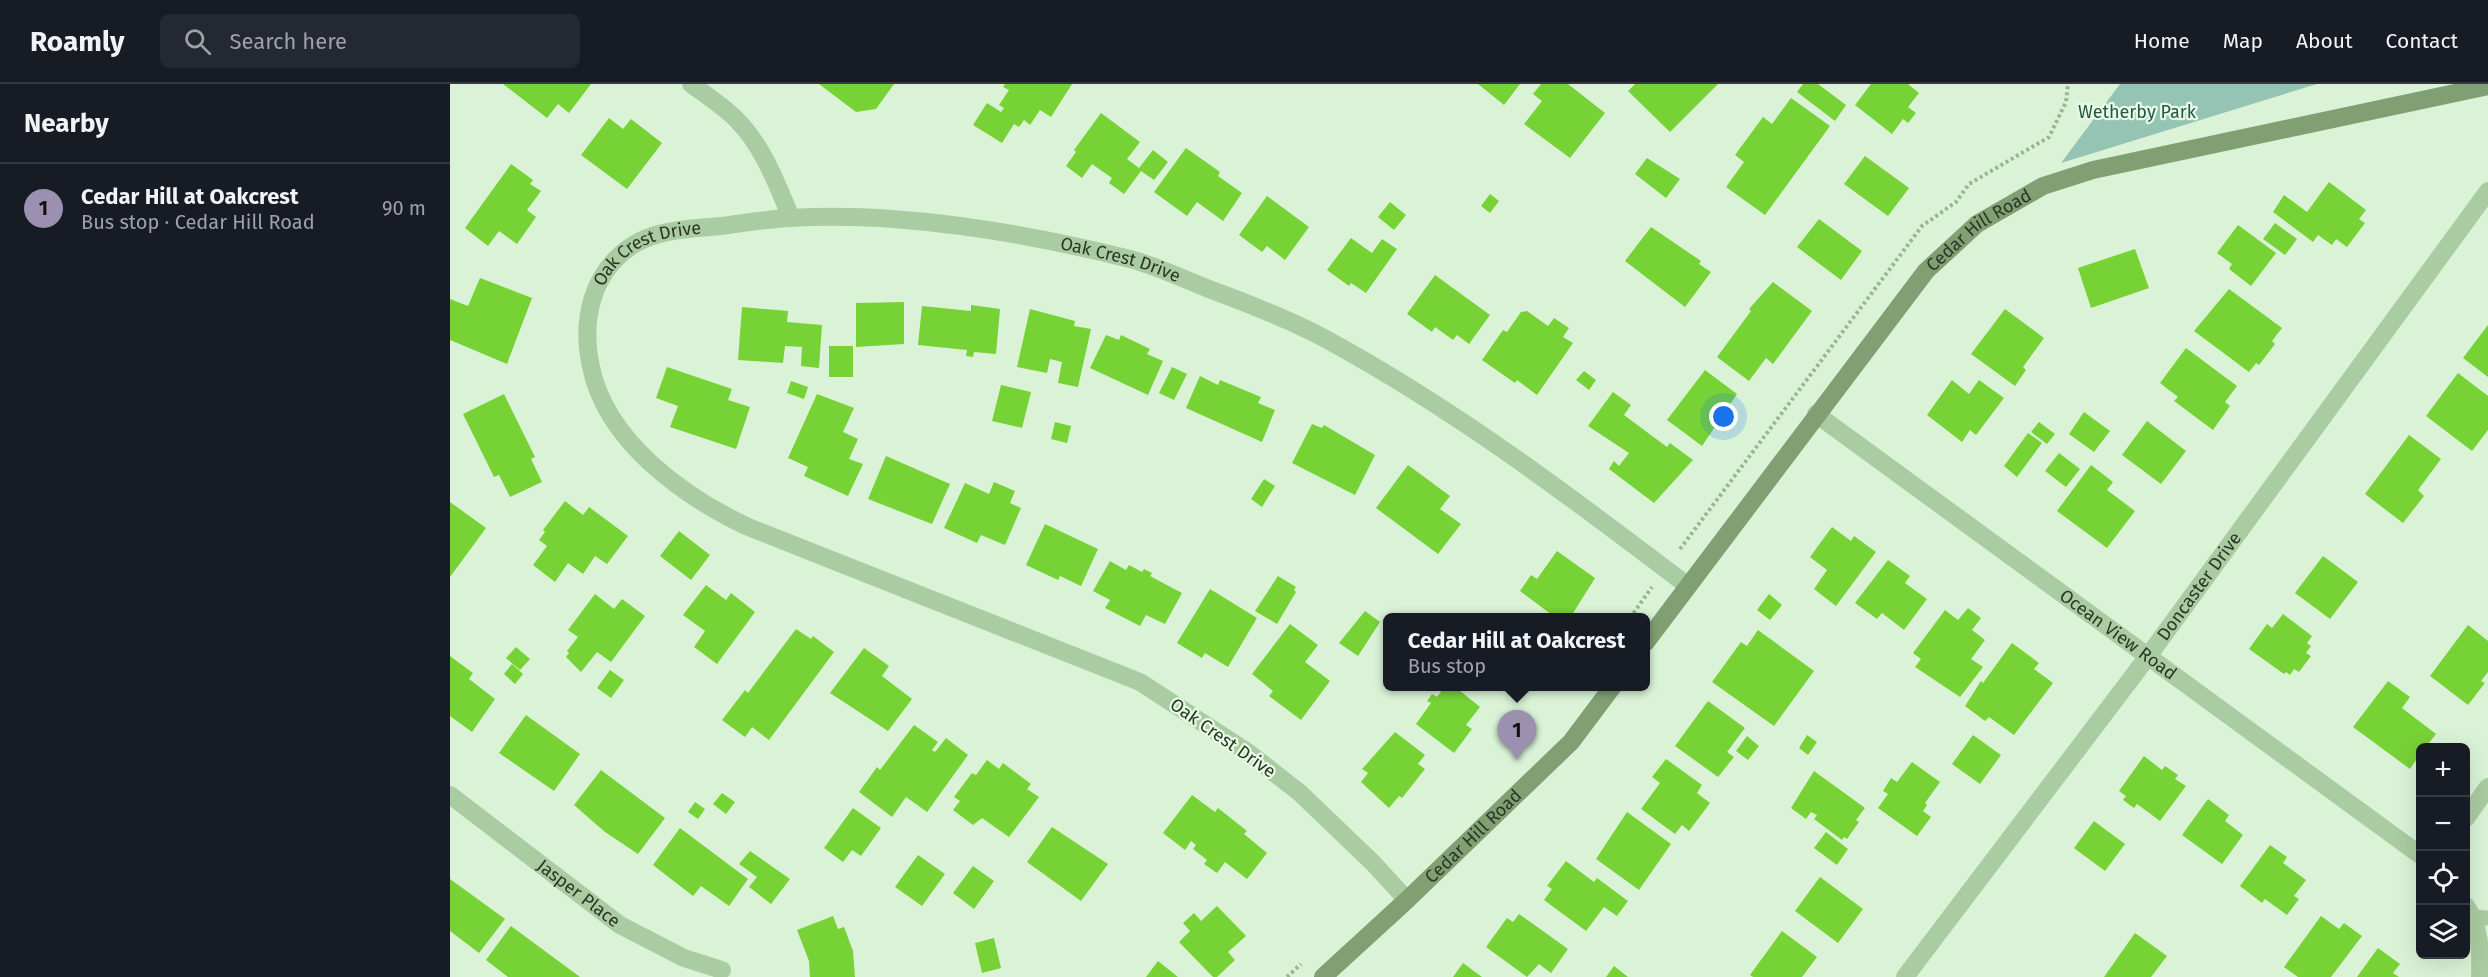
<!DOCTYPE html>
<meta charset="utf-8">
<style>
:root{--surface:#171b24;--page:#242831;--text:#f1f3f6;--muted:#9ea1a6;--line:#363941;--accent:#9b90b0}
body{margin:0;font-family:"Fira Sans",sans-serif;background:var(--page);color:var(--text)}
.controls{position:absolute;right:18px;bottom:18px;display:grid;overflow:hidden;border-radius:9px;box-shadow:0 6px 24px #0002}
.controls button{width:54px;height:54px;display:grid;place-items:center;padding:0;border:0;border-bottom:2px solid var(--line);background:var(--surface);color:var(--text);font:30px sans-serif}
.you{position:absolute;left:1274px;top:333px;width:21px;height:21px;margin:-15px;border:4px solid #fff;border-radius:50%;background:#1a73e8;box-shadow:0 0 0 9px #1a73e833}
.badge{display:grid;place-items:center;width:39px;height:39px;border-radius:50%;background:var(--accent);color:#111;font-size:20px;font-weight:700}
.pin{position:absolute;translate:-50% -50px;filter:drop-shadow(0 2px 3px #0008)}
.pin::after{content:'';position:absolute;top:32px;width:21px;height:18px;background:inherit;clip-path:polygon(0 0,100% 0,50% 100%)}
.popup{position:absolute;left:933px;top:529px;width:267px;height:78px;box-sizing:border-box;display:grid;place-content:center;border-radius:9px;background:var(--surface);filter:drop-shadow(0 2px 4px #0005);font-size:20px;white-space:nowrap;color:var(--muted)}
.popup b{font-size:22px;color:var(--text)}
.popup::after{content:'';position:absolute;left:50%;top:100%;margin-left:-12px;border:12px solid transparent;border-top-color:var(--surface)}
.list{margin:0;padding:0;list-style:none}
h2{display:flex;justify-content:space-between;align-items:center;height:78px;margin:0;padding:0 24px;font-size:26px}
h2 small{font-size:20px;font-weight:400;color:var(--muted)}
.list li{display:grid;grid-template-columns:39px 1fr auto;gap:18px;align-items:center;box-sizing:border-box;height:90px;padding:0 24px;border-top:2px solid var(--line)}
.list b{display:block;font-size:22px;white-space:nowrap}
.list p{margin:0;font-size:20px;white-space:nowrap;color:var(--muted)}
.list em{font-size:20px;font-style:normal;color:var(--muted)}
.icon{flex:none;width:33px;height:33px;fill:none;stroke:currentColor;stroke-width:2;stroke-linecap:round;stroke-linejoin:round}
.map{position:relative;flex:none;width:2038px;height:893px;overflow:hidden}
header{display:flex;align-items:center;gap:36px;box-sizing:border-box;height:84px;padding:0 30px;background:var(--surface);border-bottom:2px solid var(--line)}
header strong{font-size:28px}
nav{display:flex;gap:33px;margin-inline-start:auto;font-size:21px}
.search{width:420px;height:54px;background:var(--page);display:flex;align-items:center;gap:15px;box-sizing:border-box;padding:0 21px;border-radius:9px;color:var(--muted);font-size:22px}
main{display:flex}
aside{flex:1;background:var(--surface)}
.map>svg:first-child{display:block}
</style>
<header>
<strong>Roamly</strong>
<div class="search"><svg class="icon" aria-label="search" viewBox="0 0 24 24"><circle cx="10" cy="10" r="6"/><path d="M15 15l6 6"/></svg>Search here</div>
<nav><a>Home</a><a>Map</a><a>About</a><a>Contact</a></nav>
</header>
<main>
<aside>
<h2>Nearby<small></small></h2>
<ul class="list">
<li><span class="badge">1</span><div><b>Cedar Hill at Oakcrest</b><p>Bus stop · Cedar Hill Road</p></div><em>90 m</em></li>
</ul>
</aside>
<div class="map">
<svg width="2038" height="893" viewBox="0 0 2038 893">
<rect width="100%" height="100%" fill="#daf3d7"/>
<path fill="#95c3b4" d="M1670 0H1867L1611 79Z"/>
<path fill="#77d236" d="M53 0H141L119 29 108 20 97 34Z
M369 0H444L426 25 406 28Z
M555 0H622L601 33 590 26 580 41 574 36 569 43 564 40 552 59 523 41 537 19 551 28 554 24 549 21 559 6 553 3Z
M1028 0H1070L1054 21Z
M1091 0H1118L1155 29 1120 74 1074 40 1092 17 1083 10Z
M1185 0H1268L1220 48 1178 7Z
M1353 0H1368L1396 21 1385 37 1347 8Z
M1421 0H1458L1469 9 1458 23 1466 29 1458 39 1453 35 1442 50 1405 21Z
M1341 14 1380 42 1315 131 1276 103 1294 78 1285 71 1313 33 1322 40Z
M651 29 690 58 677 75 689 84 703 66 718 78 704 96 691 87 674 110 659 99 662 94 642 80 632 94 616 82 626 68 624 66Z
M159 34 173 45 181 35 212 59 177 105 131 71Z
M736 64 770 88 768 92 792 109 773 137 747 118 737 132 704 108Z
M1415 72 1459 104 1438 132 1394 100Z
M1197 74 1230 95 1216 114 1185 90Z
M61 80 83 96 80 100 91 107 77 126 86 133 67 160 49 147 38 162 15 144Z
M1879 98 1916 126 1909 135 1915 139 1897 163 1886 155 1882 161 1868 151 1863 158 1823 128 1834 111 1857 128Z
M1040 110 1049 117 1040 129 1031 122Z
M817 112 859 143 835 176 817 162 812 168 789 151Z
M940 118 956 131 944 146 928 133Z
M1369 135 1412 167 1391 196 1347 163Z
M1825 139 1847 155 1835 171 1813 155Z
M1788 141 1826 169 1801 202 1779 185 1782 180 1767 169Z
M1201 143 1251 177 1249 180 1261 188 1235 223 1175 177Z
M901 154 922 169 932 155 947 165 916 209 901 199 899 202 877 186Z
M1685 165 1699 204 1641 224 1628 184Z
M985 191 1040 231 1019 260 1007 251 1003 256 985 243 982 248 957 230Z
M30 194 82 214 57 280 0 256V215L18 222Z
M1323 198 1362 227 1323 280 1316 274 1299 297 1267 273 1301 227 1299 225Z
M1779 205 1832 244 1822 257 1825 260 1809 281 1806 279 1799 288 1744 247Z
M454 218V260L406 263V219Z
M521 221 550 225 546 270 524 268 523 273 516 272 517 266 468 261 472 222 521 227Z
M292 223 338 227 337 238 372 241 369 284 351 282 352 263 335 262 333 279 288 276Z
M580 225 625 237 624 242 641 245 628 303 608 299 612 278 600 275 597 289 567 283Z
M1555 225 1594 254 1573 283 1576 286 1565 302 1521 270Z
M1077 227 1098 242 1104 234 1119 244 1113 253 1123 259 1087 311 1067 296 1065 299 1032 276 1053 246 1057 248 1071 228Z
M2038 241V293L2013 274Z
M656 251 669 256 671 251 700 265 697 270 713 277 698 311 640 284Z
M379 262H403V293H379Z
M1736 264 1787 302 1775 318 1780 322 1763 346 1724 317 1728 313 1710 299Z
M217 283 282 305 278 316 300 323 286 365 220 343 228 322 206 314Z
M722 283 737 290 724 316 709 309Z
M1255 286 1287 310 1252 362 1217 336Z
M1134 287 1146 296 1139 306 1126 296Z
M2008 289 2038 312V346L2022 367 1976 332Z
M750 292 768 301 770 296 811 313 808 319 825 326 812 358 736 324Z
M1502 296 1519 310 1529 296 1554 314 1526 351 1520 346 1512 358 1477 331Z
M341 297 358 303 354 315 337 309Z
M551 301 581 308 572 344 542 337Z
M1163 308 1181 321 1174 331 1217 363 1220 359 1243 376 1204 419 1159 385 1164 377 1169 382 1179 369 1138 342Z
M54 310 85 373 81 375 92 398 60 413 49 391 44 393 13 330Z
M367 310 404 324 393 348 408 355 399 375 413 380 398 412 354 392 358 383 338 374Z
M1634 328 1660 347 1644 368 1619 350Z
M1697 337 1736 367 1711 400 1672 371Z
M605 338 621 342 617 359 601 355Z
M1589 338 1605 350 1597 360 1581 348Z
M862 340 872 344 874 341 925 371 905 411 842 379Z
M1578 349 1592 359 1567 393 1554 382Z
M1959 351 1991 375 1968 406 1974 412 1953 439 1915 410Z
M1609 369 1630 385 1616 403 1595 387Z
M436 372 500 400 482 440 418 415Z
M958 381 1000 412 990 425 1011 440 988 470 926 424Z
M1641 381 1663 398 1657 406 1685 427 1657 464 1607 427Z
M814 395 825 402 812 423 801 415Z
M544 398 565 407 560 419 571 424 555 461 531 451 527 459 494 444 515 399 539 410Z
M115 417 133 431 139 423 178 452 157 480 145 472 133 490 118 479 105 498 83 481 97 462 89 456 95 448 93 446Z
M0 418 36 444 0 493Z
M595 440 648 465 631 502 610 492 608 496 576 481Z
M1382 443 1401 457 1404 452 1426 468 1386 522 1364 505 1377 486 1360 473Z
M229 447 260 471 241 496 210 472Z
M1107 467 1145 494 1120 534H1106L1070 507 1081 491 1087 495Z
M1873 472 1908 498 1880 535 1845 509Z
M1438 476 1460 492 1455 499 1477 515 1454 546 1432 529 1427 535 1405 519Z
M660 477 676 486 679 481 692 488 694 485 702 489 700 492 732 509 715 540 696 531 690 542 655 524 660 516 643 507Z
M828 492 846 503 844 506 846 508 827 540 805 527Z
M256 501 276 516 281 509 305 528 267 580 244 563 255 547 233 531Z
M760 505 807 534 778 583 755 569 752 574 727 559Z
M145 510 164 525 172 515 195 532 161 578 147 568 131 588 116 573 119 569 117 567 128 553 118 546Z
M1319 510 1332 521 1320 536 1307 526Z
M1518 524 1531 534 1522 546 1535 556 1521 575 1533 583 1510 613 1465 583 1471 575 1463 569 1495 526 1508 536Z
M915 527 930 538 908 572 889 559Z
M1833 530 1862 552 1857 559 1861 562 1856 569 1861 572 1849 588 1844 585 1840 591 1836 588 1834 590 1799 565 1817 540 1822 544Z
M840 540 868 561 855 578 880 597 851 636 819 612 823 607 802 590Z
M2018 541 2038 557V588L2031 597 2035 599 2018 621 1980 592Z
M346 545 361 555 363 552 384 568 319 656 302 643 295 653 272 636 295 606 298 609Z
M1308 546 1364 587 1324 642 1262 598 1291 558 1297 562Z
M1562 559 1589 579 1584 585 1603 599 1564 651 1539 633 1535 637 1515 622 1531 597 1533 599Z
M66 563 80 575 70 586 56 574Z
M414 564 439 582 432 592 462 615 438 647 380 609Z
M0 572 23 589 19 595 45 615 22 648 0 632Z
M62 580 73 590 65 600 54 590Z
M160 586 174 596 161 614 147 604Z
M1938 597 1960 613 1952 624 1986 650 1975 664H1970V670L1960 685 1903 643Z
M995 602H1004L1030 623 1016 641 1022 645 1004 669 966 640 981 619 977 617 982 610 987 613Z
M1258 617 1295 644 1277 668 1284 673 1268 693 1225 662Z
M76 631 130 670 104 707 49 669Z
M464 641 488 658 482 666 485 668 496 654 518 671 477 728 456 713 442 733 409 708 427 683 430 686Z
M945 648 975 671 968 680 975 685 952 714 949 712 939 724 911 698 918 689 912 685Z
M1357 651 1367 658 1358 671 1349 664Z
M1523 651 1551 671 1530 700 1502 680Z
M1297 652 1309 662 1298 676 1286 667Z
M1694 672 1712 686 1715 682 1728 691 1725 695 1736 702 1710 737 1687 720 1684 724 1673 716 1676 712 1669 707Z
M1216 675 1252 701 1247 709 1260 719 1239 747 1232 741 1225 750 1191 725 1210 699 1202 693Z
M537 676 549 685 553 679 581 700 577 705 589 713 559 753 532 734 523 741 503 726 510 717 504 713 522 689 526 691Z
M1462 678 1490 698 1475 719 1477 721 1473 727 1481 733 1467 752 1428 724 1438 710 1433 707 1441 694 1447 698Z
M151 686 215 734 188 770 155 748 124 721Z
M1364 687 1415 724 1406 736 1409 738 1397 755 1394 753 1392 756 1364 735 1367 731 1361 728 1356 735 1341 724Z
M272 709 285 718 276 730 263 720Z
M742 711 765 728 768 724 797 747 794 750 817 769 797 795 775 778 767 789 754 780 757 776 743 765 746 761 741 757 735 766 713 749Z
M1758 715 1779 731 1775 737 1793 751 1772 780 1732 751Z
M245 718 255 725 248 735 238 728Z
M403 724 431 744 411 772 402 766 393 778 374 764Z
M1177 728 1221 760 1189 806 1146 775Z
M1644 737 1675 760 1655 787 1624 764Z
M602 743 658 780 631 817 577 778Z
M230 744 298 795 279 822 251 802 243 812 203 781Z
M1376 748 1398 765 1387 781 1364 764Z
M1820 761 1837 773 1833 779 1856 796 1844 812 1849 815 1837 831 1815 815 1812 819 1790 802Z
M300 767 340 795 321 820 299 803 307 793 289 780Z
M468 771 495 790 472 822 445 803Z
M1116 777 1144 798 1147 794 1178 817 1167 832 1154 823 1136 847 1094 816 1102 805 1097 802Z
M523 782 544 797 524 825 503 809Z
M1370 793 1413 825 1388 859 1345 827Z
M0 795 55 835 29 869 0 847Z
M767 822 796 852 778 868 785 876 767 893H763L729 858 740 847 733 839 744 829 751 837Z
M1069 830 1118 865 1101 889 1089 880 1077 893 1036 863 1057 834 1063 838Z
M383 832 388 845 394 843 403 867 405 893H360L359 877 347 846Z
M1871 832 1889 845 1894 839 1912 852 1881 893H1848L1834 883Z
M61 842 130 893H58L36 876Z
M1332 847 1367 873 1352 893H1303L1300 891Z
M1685 849 1717 872 1701 893H1654Z
M544 854 551 884 532 889 525 859Z
M1928 864 1950 880 1943 889 1949 893H1907Z
M708 877 728 893H696Z
M1013 879 1032 893H1003Z
M1164 882 1178 893H1156Z"/>
<g fill="none" stroke-linecap="round" stroke-linejoin="round">
<path stroke="#96b88c" stroke-width="4" stroke-dasharray="3 3" stroke-linecap="butt" d="M1230 465 1472 142 1506 118 1519 100 1599 53 1616 18 1618 0
M1180 534 1202 503
M837 893 851 880"/>
<path stroke="#aacca2" stroke-width="15" d="M2023 833 2038 834"/>
<g stroke="#aacca2" stroke-width="18">
<path d="M241 0C256 11 273 22 286 35 313 62 327 100 341 134"/>
<path id="s1" d="M1366 330 1970 771"/>
<path id="s2" d="M0 711 170 841 234 874 272 886"/>
<path d="M2016 734 2038 703"/>
<path id="s3" d="M957 816 923 779 850 709 799 669 690 598 296 442C233 412 156 357 141 283 131 237 141 188 183 161 209 145 241 145 271 142 294 139 317 135 340 134 448 127 576 149 680 175 707 182 733 195 759 205 797 219 836 234 872 253 1002 323 1121 413 1238 502"/>
<path d="M2016 822C2030 843 2031 868 2030 893"/>
<path id="s4" d="M1455 893 1699 571 2038 107"/>
</g>
<g stroke="#80a073" stroke-width="18">
<path id="s5" d="M1196 558 1476 187 1527 140 1593 102 1643 86 2038 2"/>
<path id="s6" d="M873 893 957 816 1121 658 1163 602"/>
</g>
</g>
<g text-anchor="middle" stroke-width="4.5" stroke-linejoin="round" paint-order="stroke">
<g font-size="18" fill="#265648" stroke="#e6fbe3">
<text x="1687" y="34">Wetherby Park</text>
</g>
<g font-size="18" fill="#2b3625" stroke="#e6fbe3">
<text dy="6" stroke="none"><textPath href="#s5" startOffset="532">Cedar Hill Road</textPath></text>
<text dy="6" stroke="none"><textPath href="#s3" startOffset="1146">Oak Crest Drive</textPath></text>
<text dy="6" stroke="none"><textPath href="#s3" startOffset="1632">Oak Crest Drive</textPath></text>
<text dy="6" stroke="none"><textPath href="#s4" startOffset="489">Doncaster Drive</textPath></text>
<text dy="6" stroke="none"><textPath href="#s1" startOffset="374">Ocean View Road</textPath></text>
<text transform="translate(773 654) rotate(35)" y="6">Oak Crest Drive</text>
<text dy="6" stroke="none"><textPath href="#s6" startOffset="206">Cedar Hill Road</textPath></text>
<text dy="6" stroke="none"><textPath href="#s2" startOffset="162">Jasper Place</textPath></text>
</g>
</g>
</svg>
<div class="controls">
<button>+</button>
<button>−</button>
<button><svg class="icon" aria-label="locate" viewBox="0 0 24 24"><circle cx="12" cy="12" r="6"/><path d="M12 2v4M12 18v4M2 12h4M18 12h4"/></svg></button>
<button><svg class="icon" aria-label="layers" viewBox="0 0 24 24"><path d="M12 4l9 5-9 5-9-5zM3 14l9 5 9-5"/></svg></button>
</div>
<div class="you"></div>
<div class="pin badge" style="left:1067px;top:676px">1</div>
<div class="popup"><b>Cedar Hill at Oakcrest</b>Bus stop</div>
</div>
</main>
